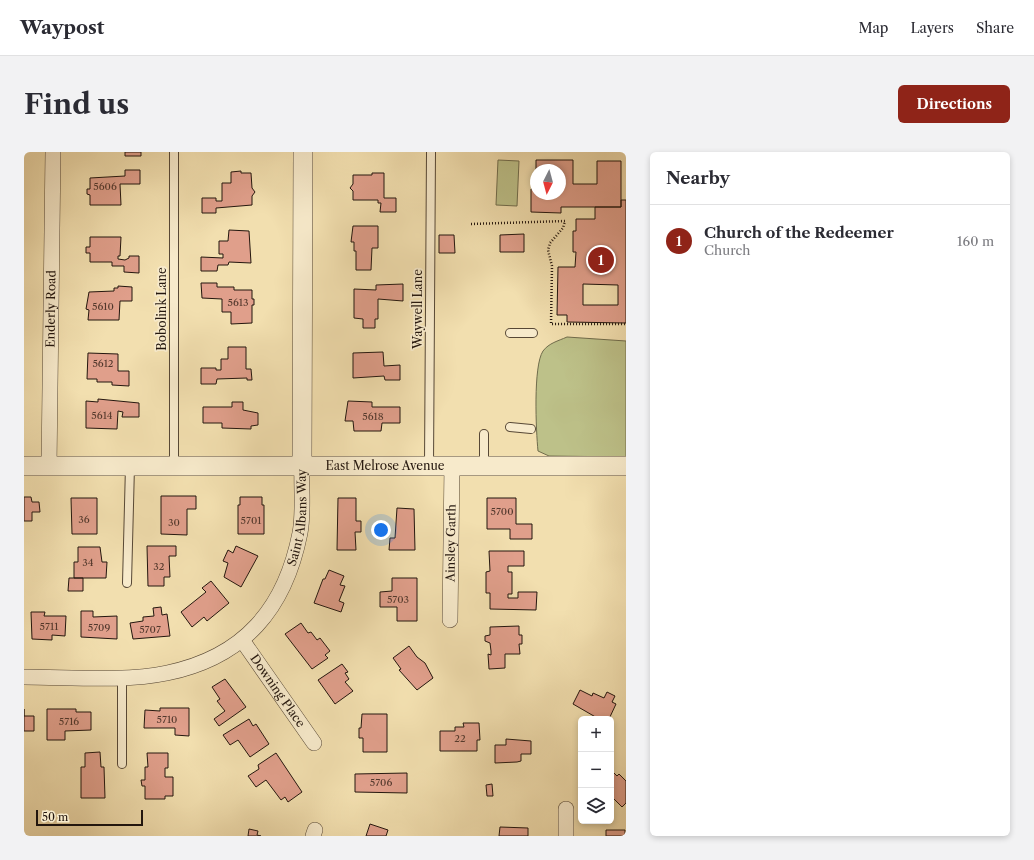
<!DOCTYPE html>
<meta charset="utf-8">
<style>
:root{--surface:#fff;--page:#f2f2f3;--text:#2b2b33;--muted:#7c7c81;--line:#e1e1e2;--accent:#8f2418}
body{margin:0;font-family:"Libre Caslon Text",serif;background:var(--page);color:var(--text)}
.controls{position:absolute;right:12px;bottom:12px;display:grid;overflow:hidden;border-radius:6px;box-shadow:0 2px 6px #0003}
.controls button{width:36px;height:36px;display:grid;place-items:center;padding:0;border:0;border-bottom:1px solid var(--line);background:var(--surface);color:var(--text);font:20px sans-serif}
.compass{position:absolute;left:506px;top:12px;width:36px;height:36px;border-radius:50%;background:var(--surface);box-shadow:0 2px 6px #0003;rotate:186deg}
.scale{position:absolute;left:12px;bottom:10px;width:107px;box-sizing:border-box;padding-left:4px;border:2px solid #23160e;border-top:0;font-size:11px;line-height:14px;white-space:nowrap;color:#23160e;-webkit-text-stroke:3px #f7eacb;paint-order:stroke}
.you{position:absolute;left:357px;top:378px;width:14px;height:14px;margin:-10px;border:3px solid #fff;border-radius:50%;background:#1a73e8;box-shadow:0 0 0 6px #1a73e833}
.badge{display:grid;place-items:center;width:26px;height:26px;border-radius:50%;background:var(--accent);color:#fff;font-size:13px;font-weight:700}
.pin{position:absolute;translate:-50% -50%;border:2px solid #fff;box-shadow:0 1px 4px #0006}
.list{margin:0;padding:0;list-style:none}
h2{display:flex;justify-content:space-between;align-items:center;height:52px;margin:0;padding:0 16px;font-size:17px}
h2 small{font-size:13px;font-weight:400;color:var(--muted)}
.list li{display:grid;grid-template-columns:26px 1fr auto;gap:12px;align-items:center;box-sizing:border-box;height:72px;padding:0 16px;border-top:1px solid var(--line)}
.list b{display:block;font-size:15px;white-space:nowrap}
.list p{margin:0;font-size:13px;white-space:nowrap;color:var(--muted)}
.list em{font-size:13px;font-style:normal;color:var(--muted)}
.icon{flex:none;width:22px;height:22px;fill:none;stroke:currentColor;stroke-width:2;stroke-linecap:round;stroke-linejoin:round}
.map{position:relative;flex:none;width:602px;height:684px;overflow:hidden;border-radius:6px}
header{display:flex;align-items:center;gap:24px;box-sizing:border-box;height:56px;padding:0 20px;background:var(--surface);border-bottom:1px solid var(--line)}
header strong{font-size:19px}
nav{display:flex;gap:22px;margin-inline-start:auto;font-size:14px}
.intro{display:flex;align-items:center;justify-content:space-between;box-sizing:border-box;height:96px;padding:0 24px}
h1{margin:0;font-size:28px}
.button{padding:10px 18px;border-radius:6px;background:var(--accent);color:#fff;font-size:14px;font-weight:700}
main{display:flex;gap:24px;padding:0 24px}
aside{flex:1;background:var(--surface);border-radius:6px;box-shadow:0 2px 6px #0003}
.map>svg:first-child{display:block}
</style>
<header>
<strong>Waypost</strong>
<nav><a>Map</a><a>Layers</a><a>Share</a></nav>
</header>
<div class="intro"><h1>Find us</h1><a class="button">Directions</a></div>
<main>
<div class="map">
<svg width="602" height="684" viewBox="0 0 602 684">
<rect width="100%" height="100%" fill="#f2dfaf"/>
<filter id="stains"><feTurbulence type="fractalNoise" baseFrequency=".005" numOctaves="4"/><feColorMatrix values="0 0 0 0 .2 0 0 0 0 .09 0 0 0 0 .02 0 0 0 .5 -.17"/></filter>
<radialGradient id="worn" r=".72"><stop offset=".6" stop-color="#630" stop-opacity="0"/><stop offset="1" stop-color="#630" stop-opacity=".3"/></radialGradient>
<path fill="#bdc189" stroke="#706c4c" d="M474 8 495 9 493 54 472 53Z
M543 185 602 189V305L525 304 514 299C512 279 509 214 519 199 525 191 534 189 543 185Z"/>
<path fill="#e09f8b" stroke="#23160e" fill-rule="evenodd" d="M117 0V4H101V0Z
M512 8H549V32H573V9H597V55H537V61L507 60V37H512ZM512 18H536V42H512Z
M101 18H116V32H96L97 53H66V43L63 42V37H66V26L101 24Z
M217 19V21H227L228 36 231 40 228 44V53L192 56V61H178V46H192V49H198V31H207V20Z
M348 21H360V46H372V60H356L357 51H354V48H329V39L326 36 329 32V23H348Z
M597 48H602V171L543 170V163H533L534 115H551L552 100H549V79H552V67H571V55H597ZM559 132 594 133V153H559Z
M329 74H354V96H348L347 118H332V99H330V90H327Z
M205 78 225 79 227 111 205 110 204 113H194L193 119H177V105L199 106V102H195V89H204Z
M500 82V100H476V83Z
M415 83H430L431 101H415Z
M66 85H97L96 104H94V107L101 108 105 106V104H115V121L100 120V114H88V110H66V101H62V95H66Z
M177 131H193V135H210V138H228V147H230V153H228V171L207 172V160H198V147L178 146Z
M379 132V149L354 147V167H351V176H339V167L330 166V137L352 138V133Z
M94 134 108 135V149H96L95 168H64L65 158 62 157 65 140 90 139V136H94Z
M204 195H222V217H227L228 228H223V226L193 227 192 232H177V216H192V218H197V207H204Z
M359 200 360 214 376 213V228H361L360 224 329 226V201Z
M64 201 94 202V219H105V234L88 233V230H73V227H63Z
M74 247 115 251V265H98L99 260 94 259 93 277 62 276V249L74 250Z
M324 249 348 250V255H376V271H358L357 279H330L329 269H321Z
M208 250H219V258L234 261V273L227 274V277L198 276V271H179V255H208Z
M137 344H172V357H163V383L137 382Z
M0 345H7L8 350H15L16 360H8V369H0Z
M216 345H238V353H240V382H214V353H216Z
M47 346H73V382H48Z
M314 346H332V369H337V380H331L332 398H313Z
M463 346H492V372H508V387H486V377H463Z
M373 356 390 357 391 398H365L366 386H371Z
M123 394H152V404H145L146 425H140V434H124Z
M212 394 234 404 217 435 200 425 204 411 199 409 204 398 209 401Z
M54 395H76L78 410H83L82 426H50V410H54Z
M465 399H500V414H484V420H488V442H484V446H494V440H513L512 458 466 457V441H462V420L466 419Z
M305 418 320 424 316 433 321 434 315 449 320 451 317 460 290 451 299 427H301Z
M45 426H59V439H44Z
M368 426H393V469H373V455H356V440L368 439Z
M187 429 205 451 183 469 180 465 168 475 157 460 182 440 178 436Z
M137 455 138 463 143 462 146 484 109 487 106 471 119 469V465L130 464 129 456Z
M57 459H69V465L93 464V487L57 485Z
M7 460H21L20 464H42L41 484 28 483V488L8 487Z
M277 471 284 481 287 480 293 488 296 486 306 499 301 503 304 506 288 517 261 482Z
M495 474V483H498V492H495L496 502H481V516L465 517 464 502 467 503V499L466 491 461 489V484L466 483V475Z
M385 494 393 505 401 511 409 526 393 538 375 518 377 517 369 506Z
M318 512 324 520 321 521 325 527 321 530 329 539 311 552 294 528Z
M201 527 222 555 195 574 190 567 201 559 193 549 196 547 188 535Z
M556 538 568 544 569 541 580 546 583 540 591 544 588 550 592 552 585 567H575L549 552Z
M136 556H165V584L151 583V576H120L121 558 136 559Z
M0 557V564H10V579H0Z
M23 557H52V560H67V578L41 579V588H23Z
M338 562H363V600H339V586H335V576H337Z
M225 567 229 574 232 572 245 592 226 605 214 588 206 593 199 583Z
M439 571H455L456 588H453V599H416V579H431V575H440Z
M482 587 507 589V602H497V609L493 610 471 611V593H482Z
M76 600 77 615H80L81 646H57V615H61V601Z
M123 601H144V616H141V625H149V644H141V647H121V634H118L117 628H121V615H124Z
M252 601 278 640 264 650 261 645 257 648 242 628 232 635 224 624 235 617 234 613Z
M587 618 593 624 595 622 602 629V651L598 655 587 644Z
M383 621V641L331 640V622Z
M468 632 469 644H463L462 633Z
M346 672 364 678 362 684H342Z
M476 675 504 676V684H475Z
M225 677 234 679 233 683 237 684H224Z
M582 678H601V684H582Z"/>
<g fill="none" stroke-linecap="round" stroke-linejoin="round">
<g stroke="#574836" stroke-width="10">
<path id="service" d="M150 0V315
M486 181H509
M486 275 507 277
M460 313V282
M405 314 407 0
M103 431 106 314
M98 612V525"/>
</g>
<g stroke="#574836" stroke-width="16">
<g id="minor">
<path id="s1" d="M25 314 29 0"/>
<path id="s2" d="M426 468 428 313"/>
<path id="s3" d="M218 488 290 591"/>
<path id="s4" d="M0 525C45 525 100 530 143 521 220 505 261 457 276 381 280 360 277 336 278 314"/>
<path d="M289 684 291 678"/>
<path d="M542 684V657"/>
</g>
</g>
<g stroke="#574836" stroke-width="20">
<g id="tertiary">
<path id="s5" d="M0 314H602"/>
<path d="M278 314 279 0"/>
</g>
</g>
<path stroke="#23160e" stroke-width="2.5" stroke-dasharray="1 2" stroke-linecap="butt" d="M447 72 541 69 539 76 526 91 524 98 528 114 527 172H602"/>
<use href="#service" stroke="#f7eacb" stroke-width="8"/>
<use href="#minor" stroke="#f7eacb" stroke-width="15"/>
<use href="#tertiary" stroke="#f7eacb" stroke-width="19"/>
</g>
<g text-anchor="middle" stroke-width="3.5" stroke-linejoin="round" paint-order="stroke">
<g font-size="10" fill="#52382d">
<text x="81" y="38">5606</text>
<text x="214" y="154">5613</text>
<text x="79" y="158">5610</text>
<text x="79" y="215">5612</text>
<text x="78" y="267">5614</text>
<text x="349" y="268">5618</text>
<text x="478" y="363">5700</text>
<text x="60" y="371">36</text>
<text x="227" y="372">5701</text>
<text x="150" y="374">30</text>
<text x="64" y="414">34</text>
<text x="135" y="418">32</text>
<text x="374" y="451">5703</text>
<text x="25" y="478">5711</text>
<text x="75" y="479">5709</text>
<text x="126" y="481">5707</text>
<text x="143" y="571">5710</text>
<text x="45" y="573">5716</text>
<text x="436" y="590">22</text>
<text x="357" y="634">5706</text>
</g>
<g font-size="12" fill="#23160e" stroke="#f7eacb">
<text dy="4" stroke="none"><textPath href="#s1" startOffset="157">Enderly Road</textPath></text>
<text transform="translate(138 157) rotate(-90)" y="4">Bobolink Lane</text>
<text transform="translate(394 157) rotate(-90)" y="4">Waywell Lane</text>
<text dy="4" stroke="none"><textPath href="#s5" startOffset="361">East Melrose Avenue</textPath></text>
<text dy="4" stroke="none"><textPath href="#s4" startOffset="365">Saint Albans Way</textPath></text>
<text dy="4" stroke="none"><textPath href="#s2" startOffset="77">Ainsley Garth</textPath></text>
<text dy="4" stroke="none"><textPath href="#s3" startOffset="62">Downing Place</textPath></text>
</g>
</g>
<rect width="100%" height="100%" filter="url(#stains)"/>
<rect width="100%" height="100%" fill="url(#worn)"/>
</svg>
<div class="controls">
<button>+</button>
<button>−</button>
<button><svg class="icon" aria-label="layers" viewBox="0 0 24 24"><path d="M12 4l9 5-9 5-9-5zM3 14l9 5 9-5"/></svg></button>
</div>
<svg class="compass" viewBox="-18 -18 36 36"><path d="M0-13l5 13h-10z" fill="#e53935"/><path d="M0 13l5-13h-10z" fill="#7c7c81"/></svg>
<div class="scale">50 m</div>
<div class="you"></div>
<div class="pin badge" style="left:577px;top:108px">1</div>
</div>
<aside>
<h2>Nearby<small></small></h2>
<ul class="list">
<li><span class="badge">1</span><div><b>Church of the Redeemer</b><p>Church</p></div><em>160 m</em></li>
</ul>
</aside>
</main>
